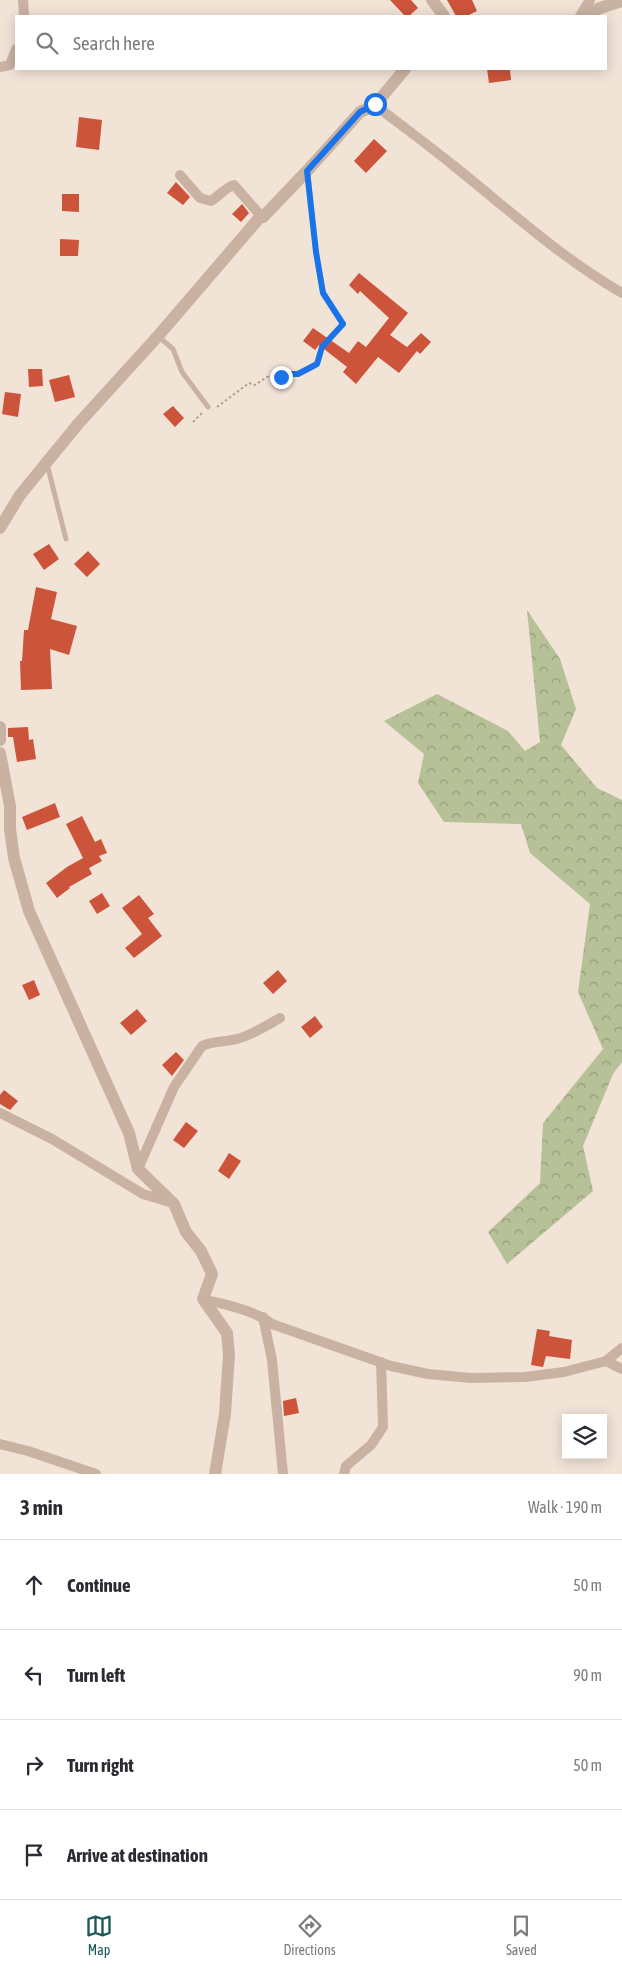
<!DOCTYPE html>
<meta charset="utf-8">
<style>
:root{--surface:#fff;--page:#f2f2f3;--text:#2b2b33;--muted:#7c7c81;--line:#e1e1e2;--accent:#195857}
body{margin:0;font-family:"Asap Condensed",sans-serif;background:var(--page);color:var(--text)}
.controls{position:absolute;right:15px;bottom:15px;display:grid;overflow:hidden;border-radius:0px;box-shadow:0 2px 12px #0003}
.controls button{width:45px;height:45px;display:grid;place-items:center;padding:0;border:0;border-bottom:1px solid var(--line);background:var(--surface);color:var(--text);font:25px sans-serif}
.stop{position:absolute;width:15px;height:15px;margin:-11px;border:4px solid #1a73e8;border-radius:50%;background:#fff}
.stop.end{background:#1a73e8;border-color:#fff;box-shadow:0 1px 5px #0008}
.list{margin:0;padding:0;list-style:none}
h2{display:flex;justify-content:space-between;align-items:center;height:65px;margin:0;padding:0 20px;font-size:21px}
h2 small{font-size:16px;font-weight:400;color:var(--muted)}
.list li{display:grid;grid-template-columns:32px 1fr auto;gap:15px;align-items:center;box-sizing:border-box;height:90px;padding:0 20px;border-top:1px solid var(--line)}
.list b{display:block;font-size:19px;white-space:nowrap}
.list em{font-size:16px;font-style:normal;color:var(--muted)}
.icon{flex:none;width:28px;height:28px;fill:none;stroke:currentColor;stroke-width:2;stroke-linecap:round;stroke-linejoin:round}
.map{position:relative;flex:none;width:622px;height:1474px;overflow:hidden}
.search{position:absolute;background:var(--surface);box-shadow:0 2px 12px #0003;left:15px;right:15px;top:15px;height:55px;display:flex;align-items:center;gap:12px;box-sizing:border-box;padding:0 18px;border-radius:0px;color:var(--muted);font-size:19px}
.sheet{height:425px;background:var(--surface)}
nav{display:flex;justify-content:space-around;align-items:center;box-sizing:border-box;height:70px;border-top:1px solid var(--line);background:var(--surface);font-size:14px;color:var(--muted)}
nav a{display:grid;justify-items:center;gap:2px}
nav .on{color:var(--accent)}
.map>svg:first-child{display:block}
</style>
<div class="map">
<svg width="622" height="1474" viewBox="0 0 622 1474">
<defs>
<pattern id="forest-crowns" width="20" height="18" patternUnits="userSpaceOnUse" patternTransform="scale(1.25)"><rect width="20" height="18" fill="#b6c197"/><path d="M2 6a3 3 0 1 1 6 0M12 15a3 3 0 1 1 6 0" fill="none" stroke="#959d7b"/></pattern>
</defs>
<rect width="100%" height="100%" fill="#f2e3d7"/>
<path fill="url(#forest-crowns)" d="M527 610 560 659 576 709 561 745 597 788 622 800V1062L613 1074 583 1146 593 1191 507 1264 488 1232 540 1183 543 1123 603 1049 578 992 590 904 530 853 521 824 444 822 418 783 424 754 384 721 437 694 508 731 525 751 540 742Z"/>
<path fill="#cc543b" d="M390 0H411L418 8 409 16H405Z
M447 0H472L477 11 467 16H456Z
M487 69H510L511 80 489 83Z
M79 117 102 120 99 150 76 147Z
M374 139 387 151 366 173 354 161Z
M176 182 190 197 183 205 167 193Z
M62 194H79V212L62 211Z
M242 204 249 213 241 222 232 214Z
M60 239 79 240 78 256H60Z
M359 273 408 313 390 335 407 347 421 333 431 342 420 354 417 351 399 373 378 357 356 384 343 372 347 367 319 345 315 350 303 341 313 328 349 353 358 341 366 347 389 318 360 291 358 294 349 285Z
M28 369H42L43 386 29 387Z
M69 375 75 397 55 402 49 380Z
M5 392 21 394 18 417 2 414Z
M173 406 184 418 175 427 163 414Z
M49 544 59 559 44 570 33 554Z
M88 551 100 564 87 577 74 564Z
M36 587 57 592 51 619 77 626 69 655 50 649 52 689 21 690 20 661H22L24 630H28Z
M28 727 29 740 33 739 36 759 17 762 13 737H8V728Z
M55 803 60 817 27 830 22 817Z
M82 816 95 842 101 839 107 853 99 856 102 861 89 868 92 874 69 887 70 888 57 898 46 883 67 867 83 858 66 824Z
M102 893 110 906 97 914 89 901Z
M139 895 154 914 148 918 162 936 134 958 125 948 142 934 122 908Z
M278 970 287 981 273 994 263 983Z
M34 980 40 995 29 1000 22 985Z
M137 1009 147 1021 131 1035 120 1023Z
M315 1016 323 1027 310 1038 301 1027Z
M176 1052 184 1060 172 1076 162 1065Z
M4 1090 18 1101 10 1110 0 1104V1095Z
M186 1122 198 1131 184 1148 173 1140Z
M229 1153 241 1161 229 1179 218 1171Z
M537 1329 550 1331 549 1336 572 1340 570 1359 546 1356 543 1367 531 1365Z
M296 1398 299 1413 284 1416 283 1401Z"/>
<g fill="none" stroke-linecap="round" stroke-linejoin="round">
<path stroke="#b69c8d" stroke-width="2" stroke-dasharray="2.5 2.5" stroke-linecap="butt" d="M217 407 249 383 255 385 267 377 298 374 317 363 322 347 338 329
M193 422 202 413"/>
<path stroke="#cab2a3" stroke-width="5" d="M308 174 316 252 323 293 343 324
M159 337 173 349 182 372 208 407
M47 464 66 539"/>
<path stroke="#cab2a3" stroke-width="10" d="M23 0 24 16
M580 16 590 0
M0 67 10 65 16 49
M375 105C401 125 428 145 454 166 509 210 560 257 622 293
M180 175 200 198 211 201C219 196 226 187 234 185L261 216
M0 1113 52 1139 143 1194 173 1203
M138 1169 174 1087 202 1046C213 1041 225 1042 237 1039 252 1035 266 1026 280 1018
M203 1299C226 1305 252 1309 272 1324L391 1366 428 1374 471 1378 525 1377 564 1372 606 1361 622 1348
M263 1317 272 1360 283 1474
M606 1361 622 1369
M0 1444 28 1451 96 1474
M344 1474 346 1466 371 1445 383 1427 381 1362"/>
<path stroke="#cab2a3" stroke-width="12" d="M432 0 444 16
M583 16 600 8 622 1
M0 528 20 495 78 424 158 336 261 216 263 217 307 171 360 112 375 105 405 69
M0 727V740
M0 753 10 806V829L14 858 29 911 129 1133 138 1169 174 1204 186 1232 201 1251 212 1274 203 1299 227 1333 229 1354 225 1414 215 1474"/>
</g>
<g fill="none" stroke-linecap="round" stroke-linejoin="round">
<path stroke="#1a73e8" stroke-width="6" d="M281 377 290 374H298L317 364 322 347 343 324 323 293 316 252 307 171 360 112 375 104"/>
</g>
</svg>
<div class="controls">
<button><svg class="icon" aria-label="layers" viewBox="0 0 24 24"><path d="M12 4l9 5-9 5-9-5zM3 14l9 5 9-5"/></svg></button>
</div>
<div class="stop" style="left:375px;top:104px"></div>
<div class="stop end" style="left:281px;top:377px"></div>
<div class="search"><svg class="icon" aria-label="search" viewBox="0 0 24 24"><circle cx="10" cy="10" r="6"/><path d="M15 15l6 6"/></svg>Search here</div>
</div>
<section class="sheet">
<h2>3 min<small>Walk · 190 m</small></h2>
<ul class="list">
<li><svg class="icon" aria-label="ahead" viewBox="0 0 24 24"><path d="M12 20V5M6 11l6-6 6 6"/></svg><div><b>Continue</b></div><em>50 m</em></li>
<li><svg class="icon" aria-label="left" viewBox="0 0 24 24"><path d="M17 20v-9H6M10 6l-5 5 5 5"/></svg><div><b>Turn left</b></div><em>90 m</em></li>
<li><svg class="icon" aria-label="right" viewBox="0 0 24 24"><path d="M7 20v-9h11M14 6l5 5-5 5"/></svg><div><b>Turn right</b></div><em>50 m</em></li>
<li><svg class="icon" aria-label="arrive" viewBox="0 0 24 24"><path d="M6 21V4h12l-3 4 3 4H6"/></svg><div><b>Arrive at destination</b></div></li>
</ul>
</section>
<nav>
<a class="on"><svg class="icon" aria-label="map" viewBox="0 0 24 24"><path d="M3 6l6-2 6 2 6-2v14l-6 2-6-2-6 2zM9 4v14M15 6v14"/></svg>Map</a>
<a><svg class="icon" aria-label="directions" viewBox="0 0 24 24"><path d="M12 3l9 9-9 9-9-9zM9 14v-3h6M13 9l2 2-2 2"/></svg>Directions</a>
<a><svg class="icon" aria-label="saved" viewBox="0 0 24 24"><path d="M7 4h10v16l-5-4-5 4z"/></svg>Saved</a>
</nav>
